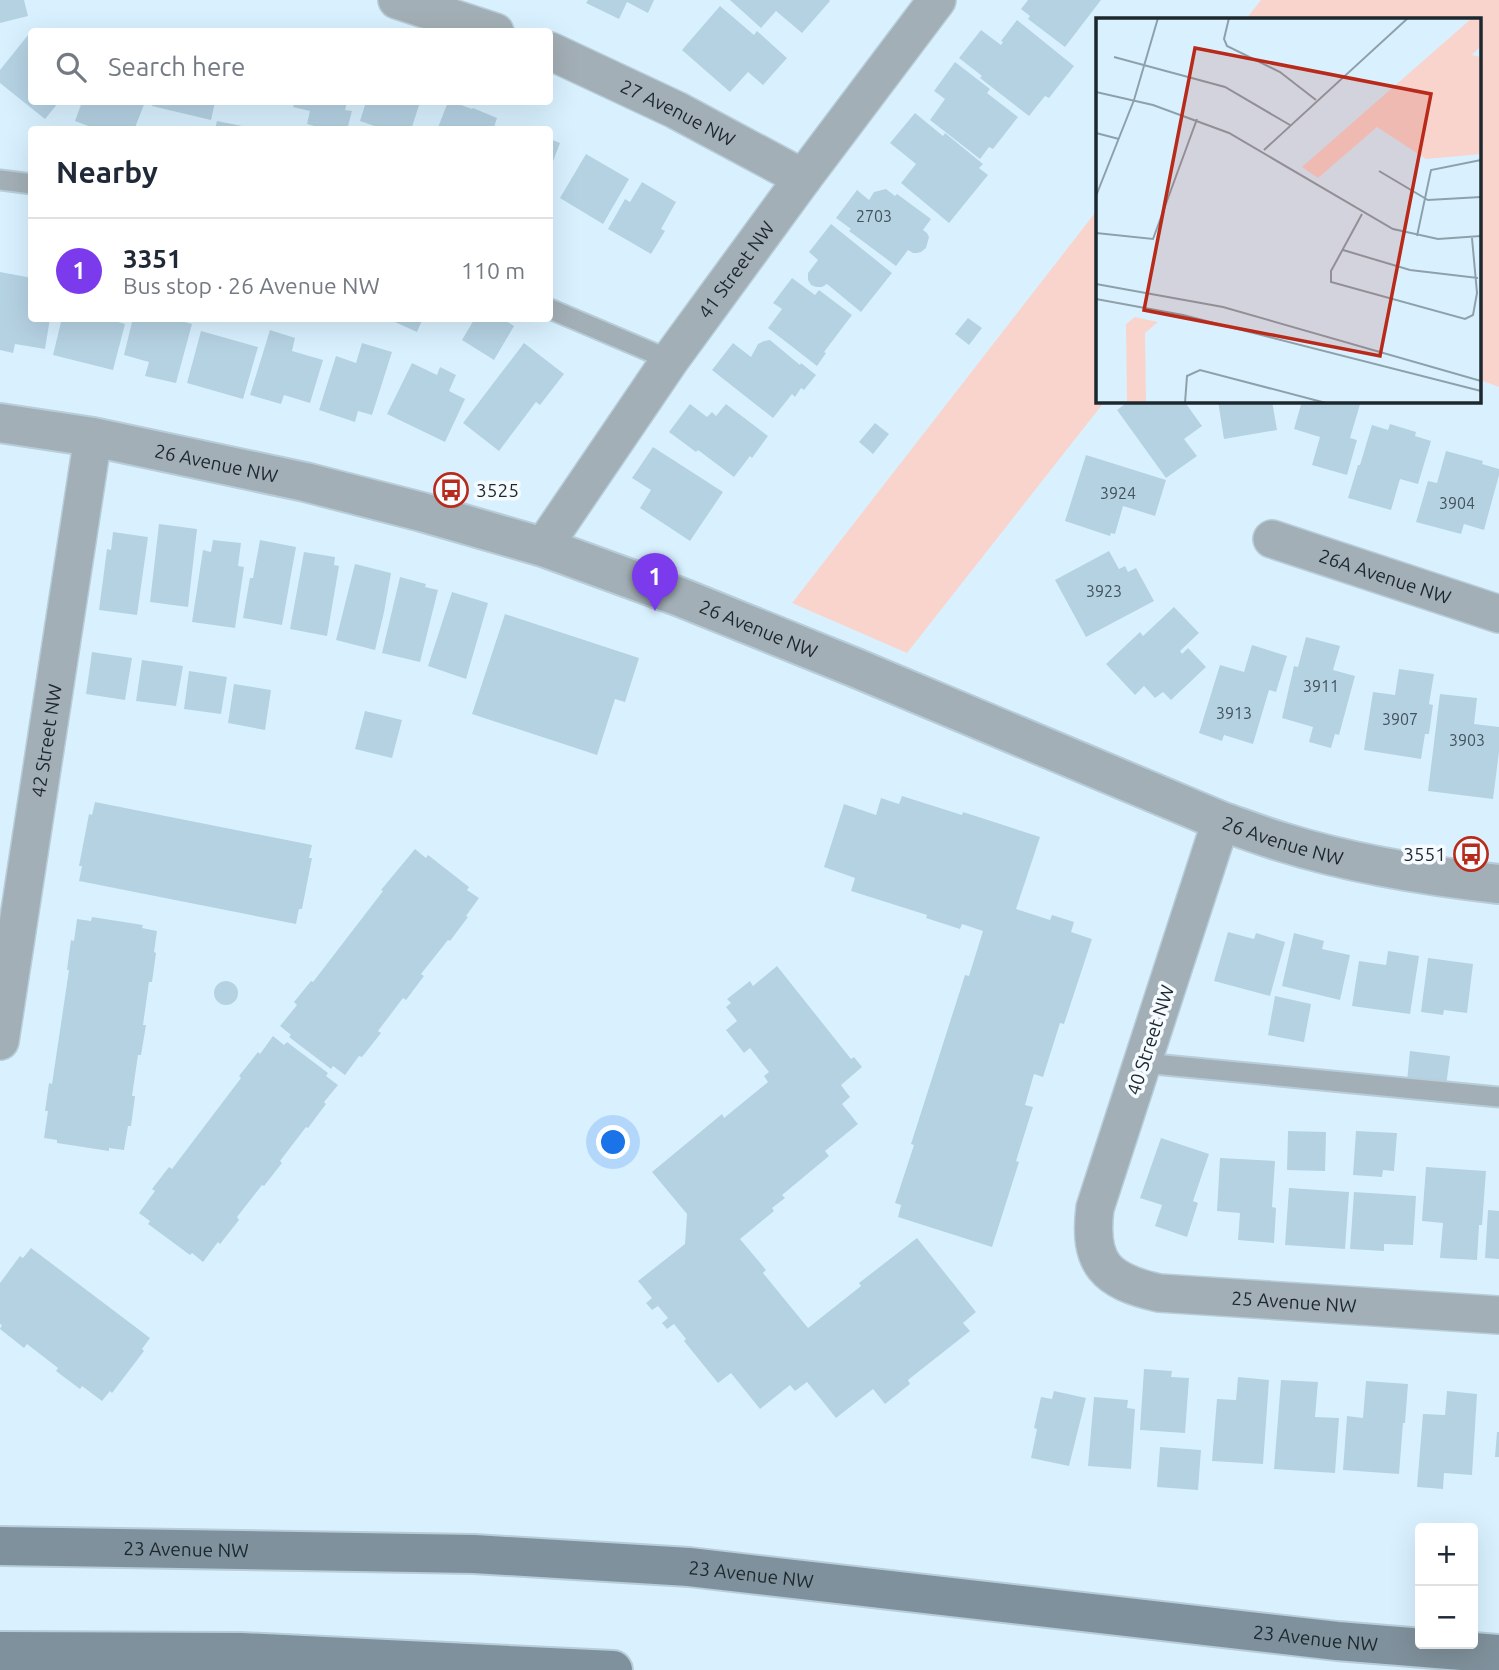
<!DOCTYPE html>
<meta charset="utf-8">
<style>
:root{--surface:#fff;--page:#f6f6f7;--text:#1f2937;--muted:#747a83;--line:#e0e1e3;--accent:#7c3aed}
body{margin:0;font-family:Ubuntu,sans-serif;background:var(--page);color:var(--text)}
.controls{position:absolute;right:21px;bottom:21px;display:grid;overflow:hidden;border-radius:7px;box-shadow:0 7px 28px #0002}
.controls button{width:63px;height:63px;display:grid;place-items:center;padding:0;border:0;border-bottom:2px solid var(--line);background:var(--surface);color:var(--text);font:35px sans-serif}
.you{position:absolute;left:614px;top:1143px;width:24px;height:24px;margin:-18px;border:5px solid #fff;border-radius:50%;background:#1a73e8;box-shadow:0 0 0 10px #1a73e833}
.badge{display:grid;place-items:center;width:46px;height:46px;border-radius:50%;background:var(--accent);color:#fff;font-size:23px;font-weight:700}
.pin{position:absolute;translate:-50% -58px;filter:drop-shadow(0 2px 4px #0008)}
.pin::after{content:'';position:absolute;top:37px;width:24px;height:21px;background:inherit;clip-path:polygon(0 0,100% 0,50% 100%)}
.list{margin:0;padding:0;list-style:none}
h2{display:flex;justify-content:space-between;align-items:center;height:91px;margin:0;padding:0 28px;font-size:30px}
h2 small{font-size:23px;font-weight:400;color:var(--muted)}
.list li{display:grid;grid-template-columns:46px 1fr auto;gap:21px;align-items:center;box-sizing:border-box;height:105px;padding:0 28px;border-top:2px solid var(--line)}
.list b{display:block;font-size:26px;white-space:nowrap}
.list p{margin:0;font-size:23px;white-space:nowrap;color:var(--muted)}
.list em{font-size:23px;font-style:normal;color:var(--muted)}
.icon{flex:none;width:38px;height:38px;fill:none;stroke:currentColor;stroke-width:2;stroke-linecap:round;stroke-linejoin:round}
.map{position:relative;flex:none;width:1499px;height:1670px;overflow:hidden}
.search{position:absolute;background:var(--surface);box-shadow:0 7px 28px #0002;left:28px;top:28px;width:525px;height:77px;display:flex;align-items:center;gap:18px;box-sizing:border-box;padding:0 24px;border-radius:7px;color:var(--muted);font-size:26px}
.panel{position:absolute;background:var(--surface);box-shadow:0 7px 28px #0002;left:28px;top:126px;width:525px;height:196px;border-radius:7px}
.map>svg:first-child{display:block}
</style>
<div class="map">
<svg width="1499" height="1670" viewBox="0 0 1499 1670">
<rect width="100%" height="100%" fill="#d9f1ff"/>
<path fill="#f9d4cd" d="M1261 0H1499V387L1480 380V19H1246Z
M1098 209V401H1105L907 653 792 603Z"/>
<path fill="#b5d2e3" d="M0 0H24L28 16 0 23Z
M588 0H654L648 13 627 2 619 19 586 3Z
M730 0H829L830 1 802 33 776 11 761 28Z
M1028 0H1101L1065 47 1028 19 1030 16 1021 9Z
M720 6 754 35 757 31 787 58 763 85 748 72 730 92 682 50Z
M1017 20 1074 66 1049 98 1045 96 1029 116 980 78 982 76 959 58 981 30 1001 45 1003 42 1001 41Z
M28 35 32 38V102H59L45 119 0 83V70Z
M955 62 990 89 987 93 1018 117 993 149 989 147 980 159 930 120 945 99 934 91Z
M82 102H145L134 130H99L75 121Z
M153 102H215L211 120 152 106Z
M295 102H347L345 110 352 111 347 130H329L307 124 310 111 293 107Z
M366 102H420L411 130H386L360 121Z
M448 102H453L472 109 473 108 497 118 493 130H437Z
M915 113 943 136 945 133 983 164 979 168 988 175 949 223 901 183 916 164 890 143Z
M217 121 252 128V130H215Z
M550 139 560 143 550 169Z
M586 154 629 179 603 224 560 198Z
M642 182 676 202 661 229 665 231 651 254 608 229 625 199 630 202Z
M886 189 895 196 897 194 931 219 923 230 927 233 929 237 926 248 921 252 917 253H913L908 250 896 266 849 231 851 229 836 218 857 190 869 200 874 192Z
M831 224 892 273 861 312 827 284 822 287H816L811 285 808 280V273L818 260 809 252Z
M0 272 32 278V318H50L45 349 15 344 13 353 0 350Z
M792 278 815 295 819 290 852 315 824 352 826 353 817 366 768 328 782 309 773 303Z
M62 318H104L125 324 113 370 53 355Z
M133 318H170L192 324 176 383 145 376 149 362 124 355Z
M386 318H423L417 332Z
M475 318H501L514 326 494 360 462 340Z
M968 318 982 328 969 345 955 334Z
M270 330 295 338 292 351 323 360 310 403 284 395 281 404 250 395Z
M201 331 258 347 243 399 187 383Z
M770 340 800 365 801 363 816 375 804 390 801 388 795 397 792 394 773 418 712 370 733 343 751 357 758 344 764 341Z
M362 343 392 352 372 415 358 411 355 422 319 410 336 356 356 363Z
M524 343 564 374 540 405 536 402 499 451 463 423Z
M412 363 437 375 440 367 456 375 449 391 465 399 445 442 387 414Z
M1129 401H1184L1202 426 1184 439 1197 456 1166 478 1117 410Z
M1218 401H1272L1277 430 1224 439Z
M1302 401H1361L1350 438 1357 440 1347 475 1312 465 1320 437 1294 429Z
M690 404 707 417 712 412 716 416 726 404 768 436 752 458 750 456 734 477 698 450 696 452 669 432Z
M875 423 889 434 873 454 859 442Z
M1390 424 1416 432 1415 436 1431 441 1418 484 1400 479 1391 510 1348 498 1358 465H1360L1372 425 1388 430Z
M653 447 723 492 690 541 640 508 651 490 632 478Z
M1446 451 1483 461 1482 464 1499 469V475L1484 530 1464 524 1461 534 1416 522 1428 481 1437 483Z
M1086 455 1166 480 1155 516 1123 506 1115 534 1111 533 1110 536 1065 521Z
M159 524 197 529 188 607 150 602Z
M113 532 148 537 137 615 99 610 107 549 111 550Z
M213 540 241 543 238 566 244 567 235 628 192 622 203 550 211 552Z
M260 540 296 547 282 625 243 618 250 578H253Z
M1109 551 1119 569 1125 566 1128 572 1136 568 1154 601 1086 637 1055 580Z
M304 552 335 557 334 565 339 566 327 636 290 629Z
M355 564 391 573 384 612 375 650 336 640Z
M400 577 426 584 425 587 438 590 420 662 382 653Z
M452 592 488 603 466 679 428 666Z
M1174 607 1199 633 1180 651 1182 654 1188 648 1206 667 1171 700 1163 692 1155 698 1144 686 1135 695 1106 664 1140 632 1143 636Z
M505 614 639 658 625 702 615 699 597 755 472 714Z
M1306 637 1340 646 1333 670 1355 676 1339 735 1335 734 1331 748 1309 742 1313 727 1282 718 1294 666 1298 667Z
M1252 645 1287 656 1276 692 1269 690 1253 744 1224 735 1222 741 1199 733 1220 665 1244 672Z
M92 652 132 658 125 700 86 694Z
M142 660 183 666 176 706 136 701Z
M1399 669 1434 674 1429 704 1433 705 1429 734H1425L1421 759 1364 750 1373 692 1395 695Z
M189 671 227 677 221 714 184 709Z
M234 684 271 690 265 730 228 723Z
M1440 694 1477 698 1474 724 1499 727V752L1493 799 1428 791Z
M365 711 402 720 392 758 355 749Z
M902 796 962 815 963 812 1040 837 1016 909 1050 920 1052 915 1074 922 1071 932 1092 939 1064 1024 1060 1023 1043 1077 1034 1074 1025 1105 1033 1107 1016 1161 1019 1162 992 1247 898 1217 901 1205 895 1203 914 1145 911 1144 965 975 969 976 983 931 962 924 960 929 926 918 927 915 851 891 855 878 824 867 844 804 876 815 881 798 899 804Z
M95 802 312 845 309 858H312L302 909H299L296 924 79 881 82 866H79L89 814 92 815Z
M415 849 426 858 428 855 469 887 467 890 479 898 466 916 468 917 450 941 448 940 421 974 424 976 406 1000 403 998 378 1031 381 1033 362 1057 359 1056 345 1075 333 1066 331 1069 289 1037 291 1035 280 1026 297 1005 294 1002 311 981 313 982 383 891 381 890Z
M92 917 143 925 142 928 157 931 154 952 156 953 152 982H149L143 1025H146L141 1055H138L132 1096H135L131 1126H128L124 1150 109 1148V1151L57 1143V1140L44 1138 48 1111H45L49 1083 52 1084 69 970H67L71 940 74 941 77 919 91 921Z
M1228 932 1254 939 1256 933 1285 942 1270 996 1214 981Z
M1294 933 1324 941 1322 949 1350 955 1340 1000 1282 986Z
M1388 951 1419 956 1410 1014 1352 1006 1359 961 1386 965Z
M1428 958 1473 964 1467 1013 1444 1010 1443 1015 1421 1012Z
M777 966 851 1059 854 1057 862 1067 841 1085 850 1097 842 1104 858 1124 825 1151 829 1156 782 1195 785 1198 772 1208 774 1211 740 1239 766 1270 763 1273 808 1328 861 1286 859 1283 917 1238 976 1312 963 1323 970 1331 908 1380 910 1384 885 1404 873 1389 836 1418 807 1382 795 1391 790 1385 760 1409 731 1373 718 1383 684 1341 686 1339 674 1324 667 1329 662 1323 668 1318 658 1306 652 1310 646 1303 652 1298 638 1281 685 1244 687 1214 652 1172 722 1114 724 1118 768 1082 764 1076 769 1072 750 1048 744 1053 726 1030 737 1021 726 1007 731 1003 727 999 750 981 753 986Z
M214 993a12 12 0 1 1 24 0a12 12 0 1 1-24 0Z
M1275 996 1311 1004 1304 1042 1268 1035Z
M273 1036 284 1045 287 1042 328 1073 326 1076 338 1085 324 1102 326 1104 308 1128 306 1127 280 1161 282 1163 264 1186 262 1185 237 1217 239 1220 220 1244 218 1242 203 1262 192 1253 190 1255 148 1224 150 1221 139 1213 155 1191 152 1189 169 1167 172 1169 241 1078 239 1076 258 1052 260 1054Z
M1410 1051 1450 1056 1446 1086 1407 1081Z
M1288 1131 1326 1132 1325 1171 1287 1170Z
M1356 1131 1397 1133 1394 1171 1383 1170 1382 1177 1353 1175Z
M1161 1138 1209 1154 1193 1201 1198 1203 1187 1237 1155 1226 1162 1205 1140 1198Z
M1220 1158 1275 1161 1272 1207 1276 1208 1274 1243 1238 1240 1240 1213 1217 1211Z
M1426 1167 1486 1171 1482 1225H1479L1477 1260 1440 1258 1443 1223 1422 1221Z
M1289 1188 1349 1192 1345 1249 1285 1245Z
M1354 1192 1416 1196 1413 1245 1384 1244V1251L1350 1249Z
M1488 1210 1499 1211V1259L1485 1258Z
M31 1248 150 1338 142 1349 144 1351 112 1393 110 1391 102 1401 82 1386 80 1389 56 1371 58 1368 27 1344 24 1348 0 1329 2 1325 0 1324V1283L20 1256 23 1258Z
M1144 1369 1172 1371 1171 1377 1189 1378 1185 1433 1140 1430Z
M1238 1377 1269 1380 1263 1464 1212 1461 1217 1399 1236 1400Z
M1281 1380 1318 1382 1315 1417 1339 1418 1335 1473 1274 1469Z
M1366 1381 1408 1384 1405 1423H1403L1399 1474 1343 1470 1347 1416 1363 1418Z
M1054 1391 1086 1398 1069 1466 1031 1458 1037 1429 1034 1428 1041 1397 1052 1399Z
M1447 1391 1477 1394 1472 1475 1444 1473 1443 1489 1417 1487 1423 1414 1445 1415Z
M1094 1397 1128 1400 1127 1408 1135 1409 1131 1469 1088 1466Z
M1497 1432H1499V1457H1495Z
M1160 1447 1201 1450 1198 1490 1157 1487Z"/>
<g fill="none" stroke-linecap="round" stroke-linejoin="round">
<g stroke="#b7cdd9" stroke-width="23">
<path id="service" d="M0 180 32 184
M550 309 670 360
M1143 1063 1499 1097"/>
</g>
<g stroke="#b7cdd9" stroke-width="40">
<g id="minor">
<path d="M397 0 495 32"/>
<path id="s1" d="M550 51 676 110 803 178"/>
<path id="s2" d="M1272 539 1499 614"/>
<path id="s3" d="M543 547 670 360 803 178 937 0"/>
<path id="s4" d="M1221 821 1095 1208C1088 1264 1106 1281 1159 1293L1499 1315"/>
<path id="s5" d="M0 1041 93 437"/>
</g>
</g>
<g stroke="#b7cdd9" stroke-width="42">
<g id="tertiary">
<path id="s6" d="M0 423 93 437 305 482 422 512 543 547 680 597 856 668 1221 821C1241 828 1262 836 1282 842 1352 864 1426 876 1499 884"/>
</g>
</g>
<g stroke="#b7cdd9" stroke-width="42">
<g id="secondary">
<path id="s7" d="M0 1546 474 1554 689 1567 1337 1641 1499 1654"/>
<path d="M0 1651 241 1652 613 1670"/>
</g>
</g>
<use href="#service" stroke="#a3afb6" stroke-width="19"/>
<use href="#minor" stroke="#a3afb6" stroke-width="37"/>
<use href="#tertiary" stroke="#a3afb6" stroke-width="38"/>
<use href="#secondary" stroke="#7f919c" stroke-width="38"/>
</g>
<defs>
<g id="bus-ring" transform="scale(1.75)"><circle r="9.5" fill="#f5fbff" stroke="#b82a1a" stroke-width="1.5"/><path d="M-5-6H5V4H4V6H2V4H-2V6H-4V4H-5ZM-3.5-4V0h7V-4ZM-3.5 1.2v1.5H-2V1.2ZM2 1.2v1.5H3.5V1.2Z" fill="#b82a1a"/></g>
</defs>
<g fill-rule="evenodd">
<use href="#bus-ring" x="451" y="490"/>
<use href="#bus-ring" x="1471" y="854"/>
</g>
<g text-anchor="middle" stroke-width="7" stroke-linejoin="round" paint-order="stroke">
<g font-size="16" fill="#43525b">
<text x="874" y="222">2703</text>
<text x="1118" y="499">3924</text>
<text x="1457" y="509">3904</text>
<text x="1104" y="597">3923</text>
<text x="1321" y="692">3911</text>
<text x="1234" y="719">3913</text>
<text x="1400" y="725">3907</text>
<text x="1467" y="746">3903</text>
</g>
<g font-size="19" fill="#1d282e" stroke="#f5fbff">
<text dy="7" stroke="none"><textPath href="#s1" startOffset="142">27 Avenue NW</textPath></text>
<text dy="7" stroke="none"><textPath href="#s3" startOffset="338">41 Street NW</textPath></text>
<text dy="7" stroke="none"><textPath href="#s6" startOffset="220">26 Avenue NW</textPath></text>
<text dy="7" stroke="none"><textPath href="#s2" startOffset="119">26A Avenue NW</textPath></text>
<text dy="7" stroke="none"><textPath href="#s6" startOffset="788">26 Avenue NW</textPath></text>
<text dy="7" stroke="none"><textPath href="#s5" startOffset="304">42 Street NW</textPath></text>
<text dy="7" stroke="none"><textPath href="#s6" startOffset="1354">26 Avenue NW</textPath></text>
<text transform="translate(1150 1040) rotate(-72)" y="7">40 Street NW</text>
<text dy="7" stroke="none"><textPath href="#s4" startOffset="665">25 Avenue NW</textPath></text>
<text dy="7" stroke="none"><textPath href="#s7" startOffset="186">23 Avenue NW</textPath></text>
<text dy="7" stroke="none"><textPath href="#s7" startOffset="752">23 Avenue NW</textPath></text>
<text dy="7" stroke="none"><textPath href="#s7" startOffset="1320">23 Avenue NW</textPath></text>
</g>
<g font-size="19" fill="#1d282e" stroke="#f5fbff" text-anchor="start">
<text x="476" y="497">3525</text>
<text x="1446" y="861" text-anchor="end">3551</text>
</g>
</g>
<g transform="translate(1096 18)">
<rect width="385" height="385" fill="#d9f1ff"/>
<path d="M376 0H385V28L376 37 385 39V136L330 141 281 109 222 160 206 149ZM39 299 62 304 49 315 50 385H31L30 306Z" fill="#f9d4cd"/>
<path fill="none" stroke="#8ea1ab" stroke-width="2" d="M133 0 128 21 131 28 184 54 220 82M18 39 129 69 194 107M0 74 57 87 133 115 297 211 342 221 385 218M0 115 23 121M168 132 312 0M283 153 332 182 385 179M0 178 38 82 62 0M266 196 235 253V264L369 301 377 297 381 275 376 220M0 215 57 221 101 101M321 218 335 152 385 142M247 232 314 252 382 260M0 266 127 289 385 363M0 281 87 297 385 373M89 385 91 358 104 352 230 385"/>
<path fill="#b82a1a" fill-opacity="0.15" stroke="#b82a1a" stroke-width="3.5" d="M99 30 335 76 284 338 48 292Z"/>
<rect width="385" height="385" fill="none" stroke="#1d282e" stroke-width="3.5"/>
</g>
</svg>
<div class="controls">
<button>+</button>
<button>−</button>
</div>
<div class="you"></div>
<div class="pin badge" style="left:655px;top:611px">1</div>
<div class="search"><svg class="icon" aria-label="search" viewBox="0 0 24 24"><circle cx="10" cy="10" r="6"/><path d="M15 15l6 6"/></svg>Search here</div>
<section class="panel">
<h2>Nearby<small></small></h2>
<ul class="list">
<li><span class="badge">1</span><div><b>3351</b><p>Bus stop · 26 Avenue NW</p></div><em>110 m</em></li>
</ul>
</section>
</div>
